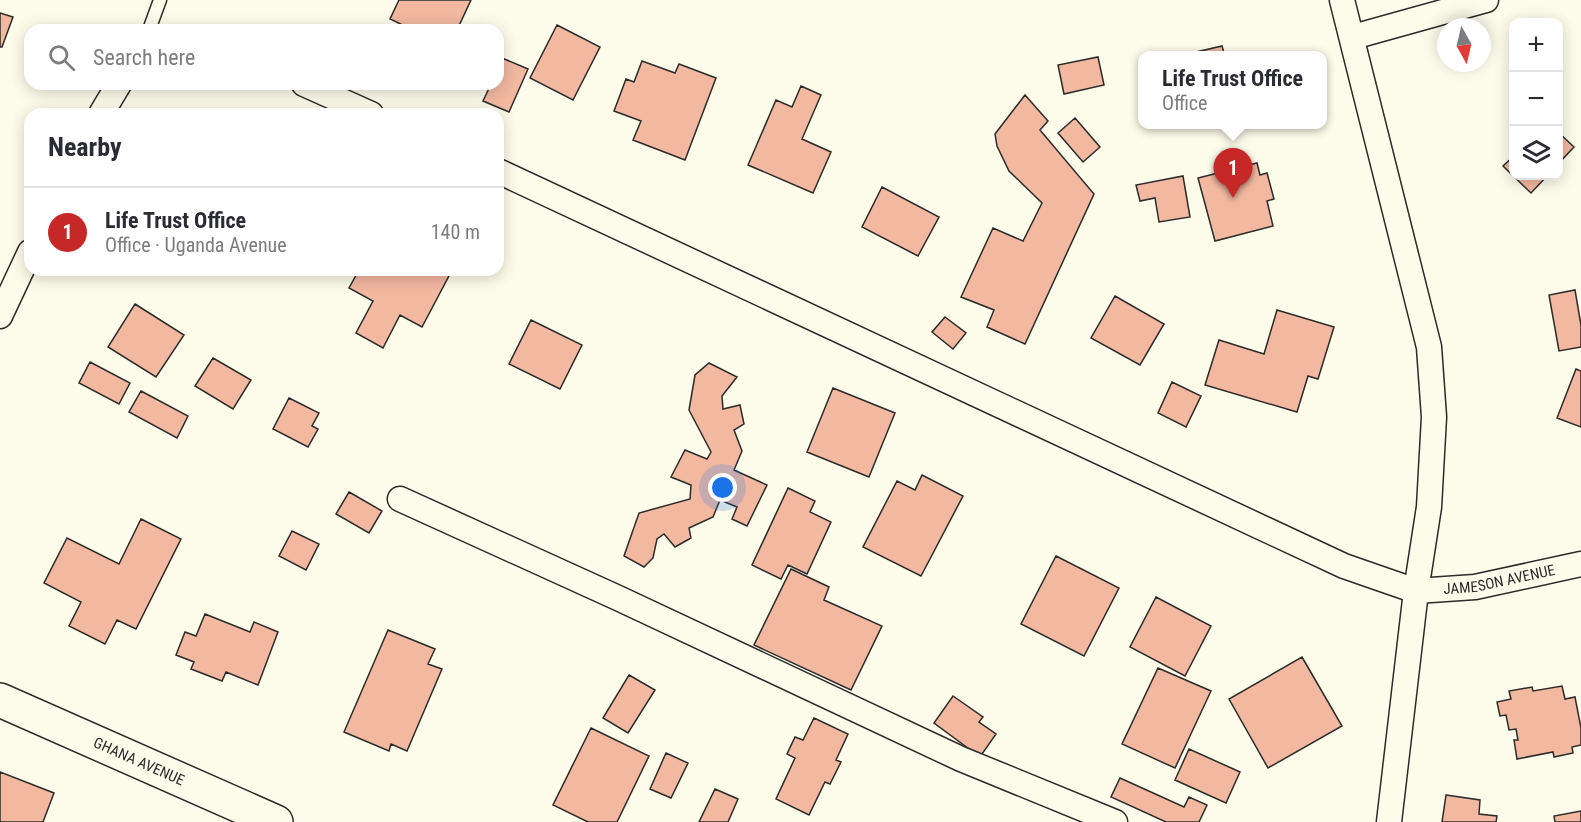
<!DOCTYPE html>
<meta charset="utf-8">
<style>
:root{--surface:#fff;--page:#f2f2f3;--text:#2b2b33;--muted:#7c7c81;--line:#e1e1e2;--accent:#c62828}
body{margin:0;font-family:"Roboto Condensed",sans-serif;background:var(--page);color:var(--text)}
.controls{position:absolute;right:18px;top:18px;display:grid;overflow:hidden;border-radius:12px;box-shadow:0 3px 15px #0003}
.controls button{width:54px;height:54px;display:grid;place-items:center;padding:0;border:0;border-bottom:2px solid var(--line);background:var(--surface);color:var(--text);font:30px sans-serif}
.compass{position:absolute;left:1437px;top:18px;width:54px;height:54px;border-radius:50%;background:var(--surface);box-shadow:0 3px 15px #0003;rotate:172deg}
.you{position:absolute;left:723px;top:488px;width:21px;height:21px;margin:-15px;border:4px solid #fff;border-radius:50%;background:#1a73e8;box-shadow:0 0 0 9px #1a73e833}
.badge{display:grid;place-items:center;width:39px;height:39px;border-radius:50%;background:var(--accent);color:#fff;font-size:20px;font-weight:700}
.pin{position:absolute;translate:-50% -50px;filter:drop-shadow(0 2px 3px #0008)}
.pin::after{content:'';position:absolute;top:32px;width:21px;height:18px;background:inherit;clip-path:polygon(0 0,100% 0,50% 100%)}
.popup{position:absolute;left:1138px;top:51px;width:189px;height:78px;box-sizing:border-box;display:grid;place-content:center;border-radius:12px;background:var(--surface);filter:drop-shadow(0 2px 4px #0005);font-size:20px;white-space:nowrap;color:var(--muted)}
.popup b{font-size:22px;color:var(--text)}
.popup::after{content:'';position:absolute;left:50%;top:100%;margin-left:-12px;border:12px solid transparent;border-top-color:var(--surface)}
.list{margin:0;padding:0;list-style:none}
h2{display:flex;justify-content:space-between;align-items:center;height:78px;margin:0;padding:0 24px;font-size:26px}
h2 small{font-size:20px;font-weight:400;color:var(--muted)}
.list li{display:grid;grid-template-columns:39px 1fr auto;gap:18px;align-items:center;box-sizing:border-box;height:90px;padding:0 24px;border-top:2px solid var(--line)}
.list b{display:block;font-size:22px;white-space:nowrap}
.list p{margin:0;font-size:20px;white-space:nowrap;color:var(--muted)}
.list em{font-size:20px;font-style:normal;color:var(--muted)}
.icon{flex:none;width:33px;height:33px;fill:none;stroke:currentColor;stroke-width:2;stroke-linecap:round;stroke-linejoin:round}
.map{position:relative;flex:none;width:1581px;height:822px;overflow:hidden}
.search{position:absolute;background:var(--surface);box-shadow:0 3px 15px #0003;left:24px;top:24px;width:480px;height:66px;display:flex;align-items:center;gap:15px;box-sizing:border-box;padding:0 21px;border-radius:18px;color:var(--muted);font-size:22px}
.panel{position:absolute;background:var(--surface);box-shadow:0 3px 15px #0003;left:24px;top:108px;width:480px;height:168px;border-radius:18px}
.map>svg:first-child{display:block}
</style>
<div class="map">
<svg width="1581" height="822" viewBox="0 0 1581 822">
<rect width="100%" height="100%" fill="#fdfbea"/>
<path fill="#f2b8a0" stroke="#2b2b2b" stroke-width="1.5" d="M399 0H471L457 30H413L390 19Z
M0 13 13 17 2 47H0Z
M557 25 600 47 573 100 530 78Z
M1222 46 1225 56H1179Z
M1098 57 1104 85 1064 94 1058 65Z
M502 58 528 69 509 112 483 101 491 84H498V67Z
M642 61 675 73 679 64 716 78 685 160 633 140 641 121 614 111 626 79 634 82Z
M801 86 821 95 802 139 831 152 813 193 748 165 776 100 792 107Z
M1025 95 1048 121 1040 130 1094 194 1025 344 987 327 994 310 961 297 993 228 1023 241 1042 203 1009 171 997 146 995 134Z
M1075 118 1100 147 1083 162 1058 133Z
M1558 132 1574 147 1558 164Z
M1514 156V176H1547L1531 193 1503 166Z
M1257 163 1260 175 1267 173 1274 199 1267 201 1273 226 1215 241 1198 178Z
M1183 176 1190 217 1159 222 1155 198 1140 201 1136 185Z
M882 187 939 217 918 256 862 227Z
M359 270H447L451 272 422 327 400 315 383 348 356 333 373 301 349 288Z
M1575 290 1581 325V347L1559 351 1549 295Z
M1115 296 1164 324 1140 365 1091 338Z
M135 304 184 335 156 377 108 347Z
M1277 310 1334 327 1318 379 1308 376 1297 412 1205 385 1219 340 1264 354Z
M945 317 966 333 953 349 932 332Z
M531 320 582 345 560 389 509 364Z
M213 358 251 380 233 409 195 386Z
M90 362 130 383 119 404 79 383Z
M709 363 737 377 722 396 723 409 740 405 744 424 734 430 742 451 734 470 767 485 747 526 732 519 737 507 720 500 713 517 689 528 691 538 675 547 664 534 657 539 653 558 644 567 624 556 639 513 690 499 691 485 671 477 685 450 707 459 711 452 689 410 695 375Z
M1576 369 1581 371V427L1557 418Z
M1172 382 1201 396 1186 427 1158 413Z
M833 388 895 413 869 477 807 452Z
M141 391 188 416 177 438 129 412Z
M289 398 319 413 312 426 318 429 308 447 273 429Z
M922 475 963 496 921 576 863 547 897 481 915 490Z
M788 488 815 501 810 512 831 522 807 574 788 565 781 579 752 565Z
M349 492 382 511 369 533 336 514Z
M141 519 181 539 136 629 117 620 105 644 69 626 81 602 44 583 67 538 119 564Z
M292 531 319 544 306 570 279 556Z
M1056 556 1119 588 1084 656 1021 624Z
M791 569 829 587 824 600 882 626 851 690 754 645Z
M1156 597 1211 626 1185 676 1130 647Z
M205 614 250 632 254 622 278 632 258 685 226 672 222 681 191 669 194 662 176 655 185 632 196 636Z
M388 630 435 649 428 664 442 669 407 751 391 744 389 751 344 732Z
M1302 657 1342 726 1268 768 1229 699Z
M1158 668 1211 691 1175 768 1122 744Z
M629 675 655 690 628 733 603 718Z
M1562 686 1565 699 1575 697 1581 728V745L1572 747 1573 753 1554 757 1553 752 1517 759 1514 740H1518L1516 729 1509 730 1506 715 1500 716 1497 702 1511 699 1509 691 1532 687 1533 691Z
M953 696 983 717 979 722 996 734 980 757 934 723Z
M814 718 848 734 836 760 841 762 830 784 825 782 809 815 776 799 795 758 787 754 795 737 803 740Z
M591 728 649 756 617 822H588L553 805Z
M1189 749 1240 772 1226 803 1175 780Z
M666 753 688 763 671 798 650 789Z
M0 772 54 793 43 822H0Z
M1120 778 1184 807 1189 797 1207 805 1199 822H1166L1111 797Z
M715 789 738 799 728 822H699Z
M1446 795 1480 800 1479 814 1497 816 1496 822H1442Z
M1581 811V822H1555L1554 816Z"/>
<g fill="none" stroke-linecap="round" stroke-linejoin="round">
<g stroke="#2b2b2b" stroke-width="15">
<path id="service" d="M149 30 160 0"/>
</g>
<g stroke="#2b2b2b" stroke-width="27">
<g id="minor">
<path d="M1342 0 1429 347 1434 417 1429 507 1416 591 1389 822"/>
<path d="M1353 37 1486 0"/>
<path d="M304 84 371 114"/>
<path d="M101 114 119 84"/>
<path id="s1" d="M498 171 1344 566 1416 591 1475 587 1581 564"/>
<path d="M0 316 30 252"/>
<path d="M400 499 618 598 961 759 1115 822"/>
</g>
</g>
<g stroke="#2b2b2b" stroke-width="36">
<g id="secondary">
<path id="s2" d="M0 700 276 822"/>
</g>
</g>
<use href="#service" stroke="#fdfbea" stroke-width="12"/>
<use href="#minor" stroke="#fdfbea" stroke-width="24"/>
<use href="#secondary" stroke="#fdfbea" stroke-width="33"/>
</g>
<g text-anchor="middle" stroke-width="4.5" stroke-linejoin="round" paint-order="stroke">
<g font-size="15" fill="#2b2b2b" stroke="#fdfbea">
<text dy="5" stroke="none"><textPath href="#s1" startOffset="1094">JAMESON AVENUE</textPath></text>
<text dy="5" stroke="none"><textPath href="#s2" startOffset="152">GHANA AVENUE</textPath></text>
</g>
</g>
</svg>
<div class="controls">
<button>+</button>
<button>−</button>
<button><svg class="icon" aria-label="layers" viewBox="0 0 24 24"><path d="M12 4l9 5-9 5-9-5zM3 14l9 5 9-5"/></svg></button>
</div>
<svg class="compass" viewBox="-18 -18 36 36"><path d="M0-13l5 13h-10z" fill="#e53935"/><path d="M0 13l5-13h-10z" fill="#7c7c81"/></svg>
<div class="you"></div>
<div class="pin badge" style="left:1233px;top:198px">1</div>
<div class="popup"><b>Life Trust Office</b>Office</div>
<div class="search"><svg class="icon" aria-label="search" viewBox="0 0 24 24"><circle cx="10" cy="10" r="6"/><path d="M15 15l6 6"/></svg>Search here</div>
<section class="panel">
<h2>Nearby<small></small></h2>
<ul class="list">
<li><span class="badge">1</span><div><b>Life Trust Office</b><p>Office · Uganda Avenue</p></div><em>140 m</em></li>
</ul>
</section>
</div>
